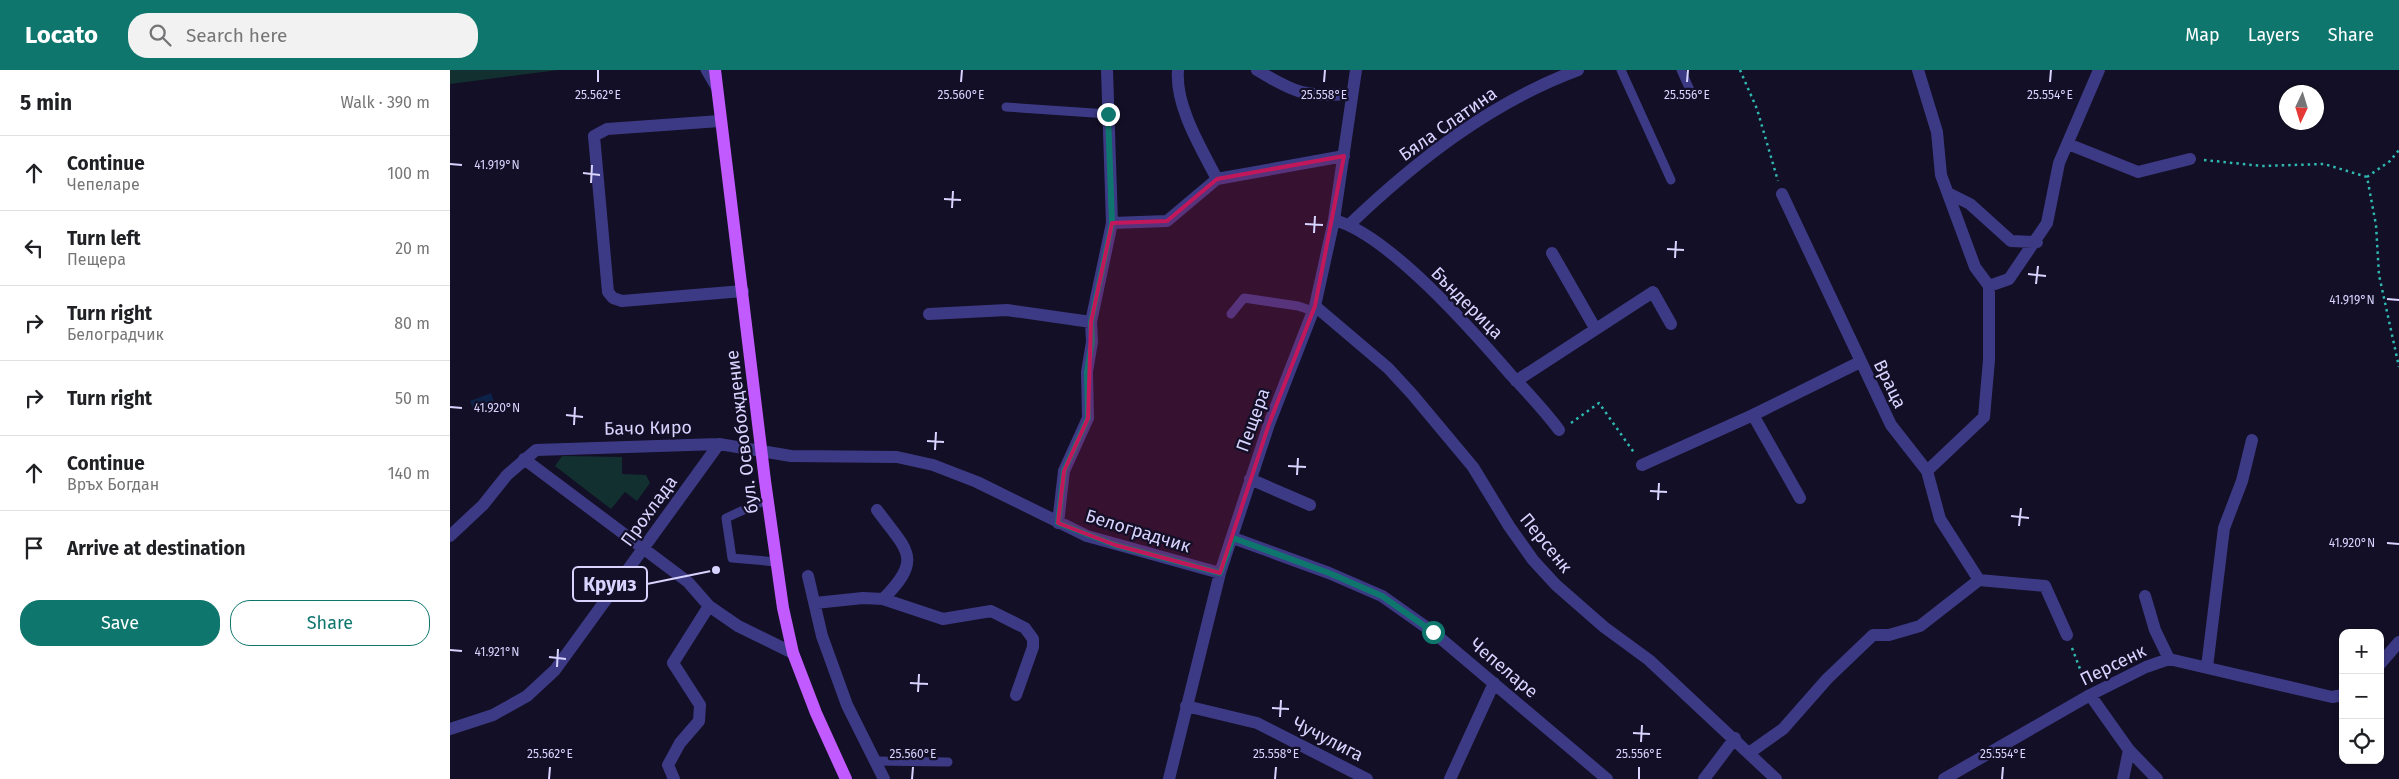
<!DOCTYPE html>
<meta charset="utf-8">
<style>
:root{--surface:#fff;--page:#f2f2f2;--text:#202124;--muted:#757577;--line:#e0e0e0;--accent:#0f766e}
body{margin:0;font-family:"Fira Sans",sans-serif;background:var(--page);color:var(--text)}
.controls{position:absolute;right:15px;bottom:15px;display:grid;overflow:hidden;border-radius:10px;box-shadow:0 1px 4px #0004}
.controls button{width:45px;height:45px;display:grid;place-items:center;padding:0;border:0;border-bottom:1px solid var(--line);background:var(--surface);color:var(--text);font:25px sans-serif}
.compass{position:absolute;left:1829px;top:15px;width:45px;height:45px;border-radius:50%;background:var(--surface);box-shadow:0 1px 4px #0004;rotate:184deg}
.stop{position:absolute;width:15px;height:15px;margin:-11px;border:4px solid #0f766e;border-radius:50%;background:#fff}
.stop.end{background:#0f766e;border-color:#fff;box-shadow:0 1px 5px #0008}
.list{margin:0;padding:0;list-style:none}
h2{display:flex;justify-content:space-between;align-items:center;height:65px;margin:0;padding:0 20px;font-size:21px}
h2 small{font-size:16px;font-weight:400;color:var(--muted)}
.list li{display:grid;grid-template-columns:32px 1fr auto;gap:15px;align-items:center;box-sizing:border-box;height:75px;padding:0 20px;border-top:1px solid var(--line)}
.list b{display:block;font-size:19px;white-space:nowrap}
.list p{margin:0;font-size:16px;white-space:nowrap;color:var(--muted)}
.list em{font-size:16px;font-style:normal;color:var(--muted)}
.actions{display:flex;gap:10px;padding:15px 20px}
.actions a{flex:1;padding:11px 0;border:1px solid var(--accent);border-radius:20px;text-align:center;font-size:18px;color:var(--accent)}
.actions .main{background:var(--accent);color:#fff}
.icon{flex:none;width:28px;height:28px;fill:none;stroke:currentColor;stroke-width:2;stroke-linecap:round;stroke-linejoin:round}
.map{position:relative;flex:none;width:1949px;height:709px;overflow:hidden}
header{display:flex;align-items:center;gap:30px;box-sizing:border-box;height:70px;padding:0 25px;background:var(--accent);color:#fff}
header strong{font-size:24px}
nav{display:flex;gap:28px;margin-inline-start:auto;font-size:18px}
.search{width:350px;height:45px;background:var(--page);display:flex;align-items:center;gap:12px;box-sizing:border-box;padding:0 18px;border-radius:20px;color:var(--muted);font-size:19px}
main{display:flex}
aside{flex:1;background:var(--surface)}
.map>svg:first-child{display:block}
</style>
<header>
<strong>Locato</strong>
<div class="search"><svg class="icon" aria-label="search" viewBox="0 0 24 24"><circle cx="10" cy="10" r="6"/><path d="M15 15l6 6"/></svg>Search here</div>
<nav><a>Map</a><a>Layers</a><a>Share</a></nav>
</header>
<main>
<aside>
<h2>5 min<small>Walk · 390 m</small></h2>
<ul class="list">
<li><svg class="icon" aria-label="ahead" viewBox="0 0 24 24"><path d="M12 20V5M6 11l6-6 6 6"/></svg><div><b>Continue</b><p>Чепеларе</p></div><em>100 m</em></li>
<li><svg class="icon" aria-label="left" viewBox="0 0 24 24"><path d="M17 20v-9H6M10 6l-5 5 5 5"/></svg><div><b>Turn left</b><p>Пещера</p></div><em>20 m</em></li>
<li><svg class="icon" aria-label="right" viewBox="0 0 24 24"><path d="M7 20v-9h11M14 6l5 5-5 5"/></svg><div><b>Turn right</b><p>Белоградчик</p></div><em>80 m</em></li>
<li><svg class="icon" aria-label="right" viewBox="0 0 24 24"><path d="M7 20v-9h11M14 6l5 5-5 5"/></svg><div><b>Turn right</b></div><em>50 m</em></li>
<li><svg class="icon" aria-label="ahead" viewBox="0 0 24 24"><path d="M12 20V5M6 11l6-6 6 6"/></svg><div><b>Continue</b><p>Връх Богдан</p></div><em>140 m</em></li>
<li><svg class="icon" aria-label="arrive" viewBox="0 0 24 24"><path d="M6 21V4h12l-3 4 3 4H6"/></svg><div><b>Arrive at destination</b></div></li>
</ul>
<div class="actions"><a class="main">Save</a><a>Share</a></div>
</aside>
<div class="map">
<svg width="1949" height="709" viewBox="0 0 1949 709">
<rect width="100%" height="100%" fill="#130f26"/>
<path fill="#12302f" d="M0 0H108L0 14Z
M112 386 172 387V404L196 405 200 413 187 431 175 422 161 439 105 396Z"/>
<path fill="#0c2248" d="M41 323 45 334 24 342 20 331Z"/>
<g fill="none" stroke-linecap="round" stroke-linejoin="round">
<path stroke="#2fb8b0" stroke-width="2.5" stroke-dasharray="2.5 4" stroke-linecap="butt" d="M1290 0 1307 39 1328 111
M1754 90 1812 96 1874 94 1917 107 1926 155 1929 205 1949 297
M1917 107 1940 91 1949 80
M1121 353 1149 333 1185 384
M1622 578 1635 612"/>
<path stroke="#3d3a85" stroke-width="9" d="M255 0 266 19
M1171 0 1221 110
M1231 0 1240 20
M556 37 658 44
M781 244 794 228 848 236 863 241
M318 429 276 448 282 488 327 492
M424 691 498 692"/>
<path stroke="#3d3a85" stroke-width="12" d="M288 556 343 583"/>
<path stroke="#3d3a85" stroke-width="12" d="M728 0C725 36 751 78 767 109
M807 0C846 24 856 27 902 24
M1468 0 1487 62 1491 105 1525 197 1539 216V290L1534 347 1477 401
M270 51 157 59 144 66 158 222 163 228 172 231 293 221
M1618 74 1688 102 1740 89
M1498 123 1520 134 1561 171 1587 172
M1332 124 1441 355 1477 401 1490 449 1529 510
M884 150C938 164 1023 261 1061 305 1078 323 1094 340 1109 360
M662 153 717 151 767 109 894 86
M900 154C966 91 1041 32 1128 0
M1102 183 1145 258
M1539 216 1559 209 1597 153 1609 93 1649 0
M865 236 938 298 962 324 1023 397 1059 456 1083 490 1106 515 1154 557 1199 590 1326 709
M479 244 557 240 641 252
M1066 311 1203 222 1221 254
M1303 345 1350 428
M74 389 238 512 259 536 288 556
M1192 395 1303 345 1410 292
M800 409 860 435
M427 440C457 481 474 488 433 529
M608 453 614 401 638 348 637 302 642 272 641 252 662 153 657 0
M0 466 33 435 57 405 86 380 269 374 341 386 447 387 483 395 527 412 637 466 770 503
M783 468 879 503 932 526 983 562 1157 709
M358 506 372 566 397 635 434 709
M1695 526 1705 560 1719 589
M365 533 413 528 433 529 493 549 541 541 575 558 583 569V577L566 625
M1930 594 1949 572
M1757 597 1774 458 1792 411 1802 370
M1640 625 1679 680 1707 709
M736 636 807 653 917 709
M0 659 43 645 77 626 105 600 269 374
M1299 683 1333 659 1377 609 1423 565H1439L1470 556 1529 510 1595 516 1617 565
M224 709 218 695 230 673 249 651 250 635 223 593 259 536
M719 709 770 503 819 354 865 236 884 150 906 0
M1000 709 1044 613
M1254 709 1285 668
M1494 709 1640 625 1696 597 1719 589 1882 627 1893 625
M1673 709 1679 680"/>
<path stroke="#c25bff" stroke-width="12" d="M265 0 315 411 333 538 343 583 366 643 396 709"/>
</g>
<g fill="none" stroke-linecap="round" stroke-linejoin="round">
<path stroke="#0f766e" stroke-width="6" d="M658 44 662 153 641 252 642 272 637 302 638 348 614 401 608 453 665 475 770 503 783 468 879 503 932 526 983 562"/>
</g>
<path fill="#c2185b" fill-opacity="0.2" stroke="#c2185b" stroke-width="4" stroke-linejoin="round" d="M894 86 865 236 819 354 770 503 665 475 608 453 614 401 638 348 641 252 662 153 717 151 767 109Z"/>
<path fill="none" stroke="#d9d4ff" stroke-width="2" d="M148 12V0M511 12 512 0M874 12 875 0M1237 12 1238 0M1600 12 1601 0M0 94 12 95M133 103 150 105M141 113 142 95M494 129 511 130M502 138 503 121M855 154 873 155M864 163 865 146M1217 179 1234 180M1225 188 1226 171M1578 204 1596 206M1586 214 1588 196M1937 229 1949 230M0 337 12 338M116 345 133 347M124 355 125 337M477 371 494 372M485 380 486 362M838 396 856 397M847 405 848 388M1200 421 1217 422M1208 430 1209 413M1561 446 1579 448M1569 456 1571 438M1937 473 1949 474M0 580 12 581M99 587 116 589M107 597 108 579M460 613 478 614M468 622 469 604M822 638 839 639M830 647 831 630M1183 663 1200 664M1191 672 1192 655M99 709 100 697M462 709 463 697M825 709 826 697M1189 709V697M1552 709 1553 697"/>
<g text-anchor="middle" stroke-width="4.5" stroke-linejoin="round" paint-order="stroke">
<g font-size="18" fill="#d9d4ff" stroke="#130f26">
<text transform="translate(998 54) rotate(-35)" y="6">Бяла Слатина</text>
<text transform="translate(1017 233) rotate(45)" y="6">Бъндерица</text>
<text transform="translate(1440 314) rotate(64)" y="6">Враца</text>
<text transform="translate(803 350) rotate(-70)" y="6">Пещера</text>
<text transform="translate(198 358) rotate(-1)" y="6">Бачо Киро</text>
<text transform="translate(292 362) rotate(-97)" y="6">бул. Освобождение</text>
<text transform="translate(199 441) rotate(-54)" y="6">Прохлада</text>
<text transform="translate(688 461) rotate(17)" y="6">Белоградчик</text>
<text transform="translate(1096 473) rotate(51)" y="6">Персенк</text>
<text transform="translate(1663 595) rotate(-26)" y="6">Персенк</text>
<text transform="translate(1054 598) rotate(40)" y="6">Чепеларе</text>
<text transform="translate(878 669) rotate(27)" y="6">Чучулига</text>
</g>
</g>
<g font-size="12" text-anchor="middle" fill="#d9d4ff" stroke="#130f26" stroke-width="4.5" stroke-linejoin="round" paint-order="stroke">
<text x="148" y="29">25.562°E</text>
<text x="511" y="29">25.560°E</text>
<text x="874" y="29">25.558°E</text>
<text x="1237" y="29">25.556°E</text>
<text x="1600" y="29">25.554°E</text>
<text x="47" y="99">41.919°N</text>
<text x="1902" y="234">41.919°N</text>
<text x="47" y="342">41.920°N</text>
<text x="1902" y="477">41.920°N</text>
<text x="47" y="586">41.921°N</text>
<text x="100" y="688">25.562°E</text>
<text x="463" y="688">25.560°E</text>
<text x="826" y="688">25.558°E</text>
<text x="1189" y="688">25.556°E</text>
<text x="1553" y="688">25.554°E</text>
</g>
<path fill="none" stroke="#d9d4ff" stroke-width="2" d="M266 500L197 514"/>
<circle fill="#d9d4ff" stroke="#130f26" stroke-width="2" cx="266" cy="500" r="5"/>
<rect fill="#130f26" stroke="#d9d4ff" stroke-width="2" x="123" y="497" width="74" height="34" rx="5"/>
<g font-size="19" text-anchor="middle" font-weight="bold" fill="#d9d4ff">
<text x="160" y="521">Круиз</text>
</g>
</svg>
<div class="controls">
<button>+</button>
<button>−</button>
<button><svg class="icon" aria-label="locate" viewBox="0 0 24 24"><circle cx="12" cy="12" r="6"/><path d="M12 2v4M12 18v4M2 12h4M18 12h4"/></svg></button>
</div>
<svg class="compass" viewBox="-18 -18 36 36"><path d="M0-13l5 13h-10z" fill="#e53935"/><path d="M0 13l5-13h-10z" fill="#757577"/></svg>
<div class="stop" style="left:983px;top:562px"></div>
<div class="stop end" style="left:658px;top:44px"></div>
</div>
</main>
